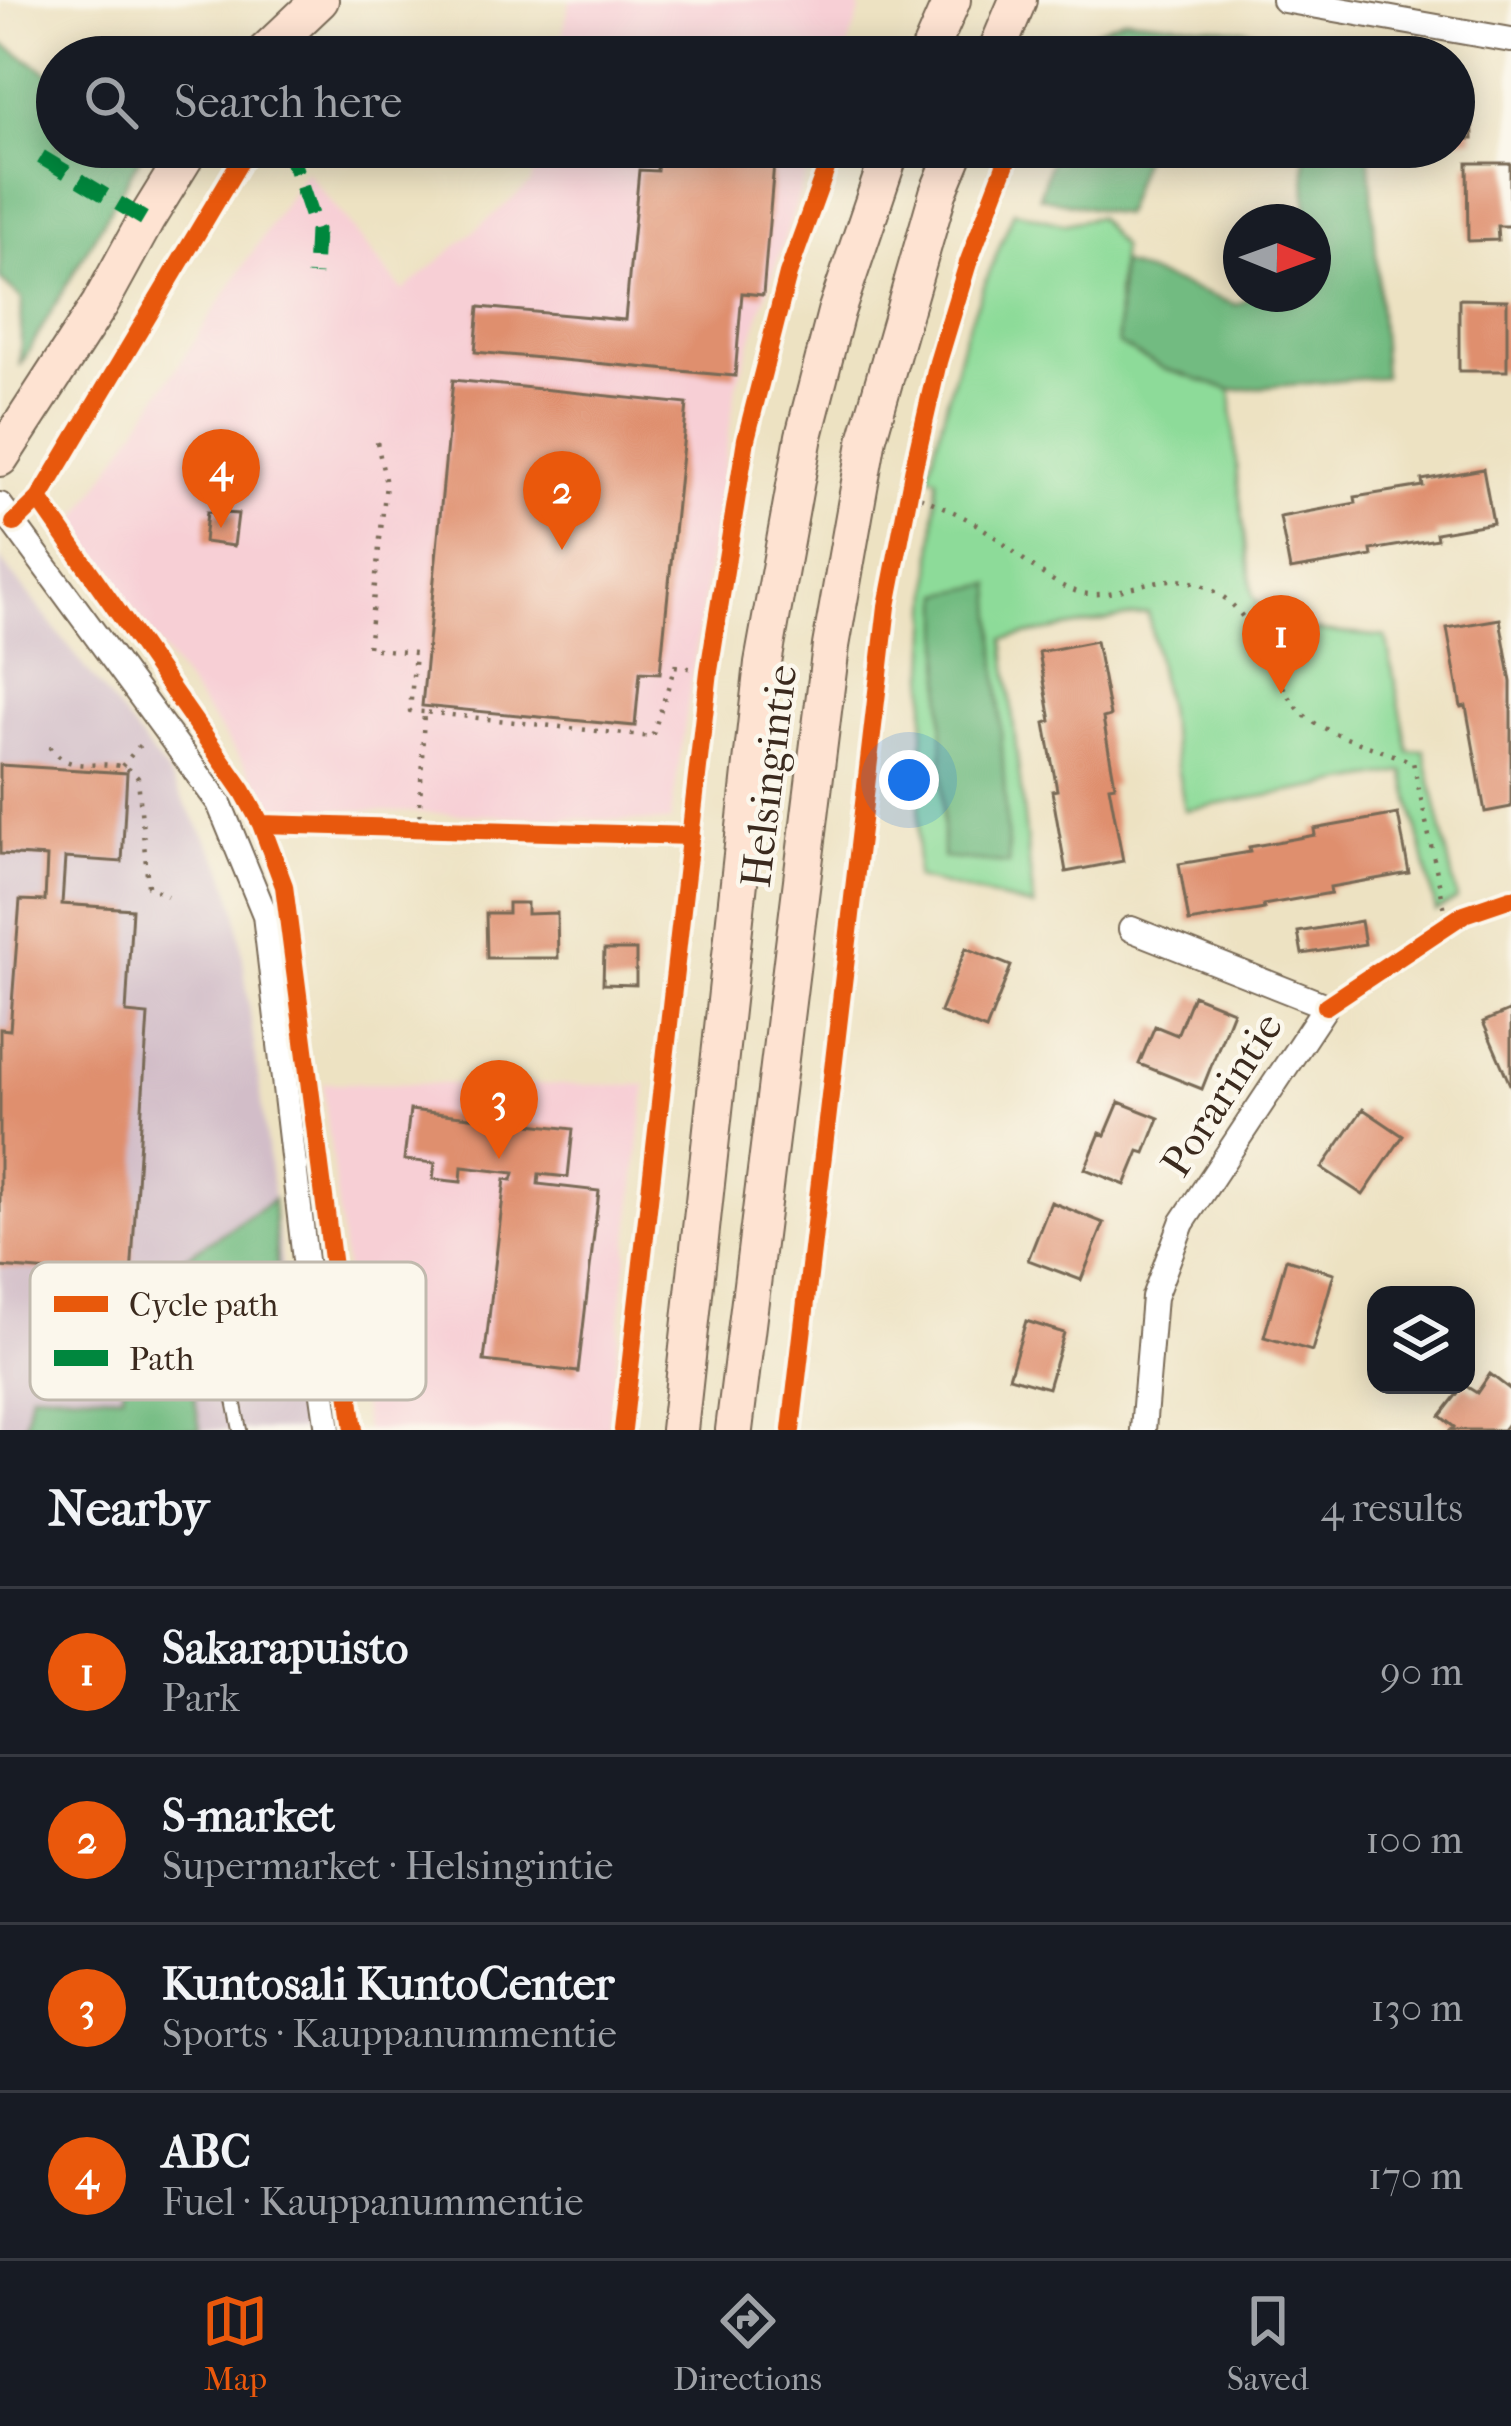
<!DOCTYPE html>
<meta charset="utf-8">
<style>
:root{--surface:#171b24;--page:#242831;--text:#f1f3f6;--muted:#9ea1a6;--line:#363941;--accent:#ea580c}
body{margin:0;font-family:"IM FELL French Canon",serif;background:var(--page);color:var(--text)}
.controls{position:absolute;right:36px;bottom:36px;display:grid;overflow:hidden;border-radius:24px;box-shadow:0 6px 30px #0003}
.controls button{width:108px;height:108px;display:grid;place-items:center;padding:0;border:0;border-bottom:3px solid var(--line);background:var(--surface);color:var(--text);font:60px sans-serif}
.compass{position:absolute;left:1223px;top:204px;width:108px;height:108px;border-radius:50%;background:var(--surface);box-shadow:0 6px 30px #0003;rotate:91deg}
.you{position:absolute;left:909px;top:780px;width:42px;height:42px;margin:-30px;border:9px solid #fff;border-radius:50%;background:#1a73e8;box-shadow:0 0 0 18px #1a73e833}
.badge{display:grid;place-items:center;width:78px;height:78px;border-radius:50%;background:var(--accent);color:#fff;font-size:39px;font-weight:700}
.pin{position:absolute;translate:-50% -99px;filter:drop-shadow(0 3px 6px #0008)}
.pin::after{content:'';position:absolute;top:63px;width:42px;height:36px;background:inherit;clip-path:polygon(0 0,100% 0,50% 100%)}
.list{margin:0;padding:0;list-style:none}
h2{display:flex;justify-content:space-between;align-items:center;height:156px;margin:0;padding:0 48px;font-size:51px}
h2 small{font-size:39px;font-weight:400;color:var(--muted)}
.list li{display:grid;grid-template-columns:78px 1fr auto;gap:36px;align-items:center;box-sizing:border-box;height:168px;padding:0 48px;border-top:3px solid var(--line)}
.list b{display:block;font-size:45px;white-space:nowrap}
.list p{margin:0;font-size:39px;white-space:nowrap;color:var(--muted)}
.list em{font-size:39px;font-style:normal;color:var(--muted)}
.icon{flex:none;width:66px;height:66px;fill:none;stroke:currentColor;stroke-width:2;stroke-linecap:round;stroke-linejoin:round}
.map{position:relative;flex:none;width:1511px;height:1430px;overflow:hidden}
.search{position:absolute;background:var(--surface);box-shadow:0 6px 30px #0003;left:36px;right:36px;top:36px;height:132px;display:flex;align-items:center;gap:30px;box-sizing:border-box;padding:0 42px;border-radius:66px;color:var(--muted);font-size:45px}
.sheet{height:828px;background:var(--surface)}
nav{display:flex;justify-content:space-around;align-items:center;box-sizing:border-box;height:168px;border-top:3px solid var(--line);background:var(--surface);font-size:33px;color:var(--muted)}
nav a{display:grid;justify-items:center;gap:6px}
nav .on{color:var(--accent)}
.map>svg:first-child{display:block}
</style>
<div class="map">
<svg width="1511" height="1430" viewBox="0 0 1511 1430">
<rect width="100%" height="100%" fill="#fbf7ec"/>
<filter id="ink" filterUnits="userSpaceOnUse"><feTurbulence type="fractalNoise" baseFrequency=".00833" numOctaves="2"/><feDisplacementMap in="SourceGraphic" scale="24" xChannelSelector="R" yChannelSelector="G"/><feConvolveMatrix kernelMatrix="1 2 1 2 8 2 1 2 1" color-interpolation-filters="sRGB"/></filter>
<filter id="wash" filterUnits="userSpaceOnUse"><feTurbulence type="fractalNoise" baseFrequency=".004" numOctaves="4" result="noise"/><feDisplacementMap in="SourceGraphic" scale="48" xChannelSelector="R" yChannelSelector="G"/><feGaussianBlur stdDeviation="2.7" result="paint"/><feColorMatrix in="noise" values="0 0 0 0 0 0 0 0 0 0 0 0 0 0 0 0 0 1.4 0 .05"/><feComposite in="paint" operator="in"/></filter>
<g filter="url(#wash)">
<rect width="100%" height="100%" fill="#ede2c2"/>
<path fill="#f7cfd5" d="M570 0H857L860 11 845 57H558Z
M539 147H815L736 386 670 822 275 807 73 525 306 171 403 291 531 183Z
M323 1083 646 1085 608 1430H365Z"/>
<path fill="#d2bdc8" d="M0 558 167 773 223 867 237 912 303 1430H0Z"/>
<path fill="#8ddb99" stroke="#64825c" stroke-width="3" d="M1014 211 1065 224 1097 217 1121 247 1117 292 1118 344 1165 369 1231 390 1237 476 1253 595 1271 627 1386 637 1409 752 1424 750 1457 899 1436 911 1404 772 1185 810 1148 613 1004 639 1034 907 916 878 937 478 928 474 964 336Z"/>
<path fill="#72bb81" stroke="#567250" stroke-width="3" d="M1125 18 1362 42 1363 57H1083L1090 33Z
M0 42 57 78V147H146L20 366 22 299 0 279Z
M1055 147H1146L1123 215 1039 197Z
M1304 147H1369L1384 377 1231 390 1165 369 1118 344 1120 263 1237 305 1256 294H1313V222H1307Z
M992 584 1009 864 943 858 942 594Z
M273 1200 277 1270 184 1333 200 1430H24L31 1392 122 1395 132 1292Z"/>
<g id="blocks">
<path fill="#df8f6e" d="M1472 90 1473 139H1454V91Z
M659 147H726L775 151 763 295 742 293 735 376 475 352 479 307 625 320 639 170 657 171Z
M1467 163H1510V226H1497L1498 240 1468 241Z
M1459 299 1507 300V371H1459Z
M453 380 687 404 660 673 640 672 635 726 422 706Z
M1483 469 1493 523 1436 533 1437 539 1371 550 1372 556 1290 570 1280 517 1356 503 1355 497 1423 486 1422 480Z
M207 512 238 514 234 546 204 542Z
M1500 619 1511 682V807L1485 812 1466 706 1461 707 1447 628Z
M1096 641 1110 716 1103 718 1115 785 1109 786 1123 861 1066 872 1052 791 1057 790 1045 723 1051 721 1039 652Z
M0 765 127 773 122 862 65 858 62 904 132 909 126 1013 148 1015 131 1277 0 1267V1029L10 1030 20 900 45 901 47 857 0 854Z
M1398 814 1409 873 1330 887 1331 893 1263 905 1264 909 1189 922 1179 864 1250 852 1249 847 1315 835 1314 829Z
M508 903H527V914L557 913 558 958H487L486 913H508Z
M1361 921 1365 944 1302 954 1298 932Z
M966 948 1011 966 986 1030 940 1012Z
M604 950H636V985L603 984Z
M1193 995 1233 1011 1202 1089 1139 1064 1155 1026 1177 1035Z
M1511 1010V1087L1483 1022Z
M1119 1102 1159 1118 1145 1153 1139 1151 1125 1185 1085 1169 1100 1133 1105 1135Z
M1363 1109 1403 1136 1363 1195 1322 1168Z
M410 1110 573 1129 568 1177 539 1174 538 1184 599 1191 578 1372 484 1361 505 1179 512 1180 514 1173 462 1167 461 1182 433 1179 435 1163 404 1160Z
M1051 1202 1104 1223 1081 1280 1028 1260Z
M1286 1259 1334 1273 1312 1351 1264 1337Z
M1026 1321 1064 1333 1048 1388 1009 1377Z
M1490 1374 1511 1390V1420L1503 1430H1451L1454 1427 1440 1416 1464 1385 1477 1393Z"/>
</g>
</g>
<g filter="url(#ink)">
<use href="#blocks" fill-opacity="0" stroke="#796a57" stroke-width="3"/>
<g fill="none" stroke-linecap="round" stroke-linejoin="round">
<g stroke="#796a57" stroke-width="16">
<path id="lane" d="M240 1430 233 1395 236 1341 264 1314 309 1304"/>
</g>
<g stroke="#796a57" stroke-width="28">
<path id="street" d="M1284 0 1511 40
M0 505 219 803 265 915 310 1303 328 1430
M1131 929 1326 1006 1182 1223 1154 1297 1143 1430"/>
</g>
<g stroke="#796a57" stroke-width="40">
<path id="secondary" d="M260 57 320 0
M927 57 952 0
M994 57 1018 0
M0 458 100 304 146 220 191 147
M679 1430 763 663 804 436 836 312 892 147
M734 1430 831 646 868 437 938 193 957 147"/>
</g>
<path stroke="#796a57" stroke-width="4.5" stroke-dasharray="3 9" stroke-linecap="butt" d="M377 442 386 484 368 648 415 653 410 711 424 712
M909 493C935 503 961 514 984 529 1012 548 1044 581 1075 591 1121 607 1160 557 1219 594 1256 617 1271 680 1303 714 1323 734 1385 751 1413 762L1448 924
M49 747C54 751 58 757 64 760 88 772 119 754 138 778L148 886 167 896
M122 766 140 745
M419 828 424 712 652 737 675 666 709 671"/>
<use href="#lane" stroke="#fff" stroke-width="12"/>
<use href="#street" stroke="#fff" stroke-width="24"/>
<use href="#secondary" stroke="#fee3d2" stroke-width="36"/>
<path stroke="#00873e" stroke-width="15" stroke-dasharray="30 15" stroke-linecap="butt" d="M281 147 295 167 316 230 314 275
M41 157 146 220"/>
<g stroke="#fbf7ec" stroke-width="26">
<path id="cycleway" d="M39 499 243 791 261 824 284 886 354 1430
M14 523 39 499 239 163 252 147
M261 824 691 836
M1326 1006 1464 914 1511 898
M623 1430 709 671 746 439 788 274 834 147
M791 1430 887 606 914 467 938 362 968 263 1012 147"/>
</g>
<use href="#cycleway" stroke="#e8590c" stroke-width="18"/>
</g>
</g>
<g text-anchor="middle" stroke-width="9" stroke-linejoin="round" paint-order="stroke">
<g font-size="42" fill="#3b2a1e" stroke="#fbf7ec">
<text transform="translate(768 776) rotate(-83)" y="15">Helsingintie</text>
<text transform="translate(1221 1094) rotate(-57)" y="15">Porarintie</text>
</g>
</g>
<rect x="30" y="1262" width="396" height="138" rx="18" fill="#fbf7ec" stroke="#c1baae" stroke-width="3"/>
<rect x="54" y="1296" width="54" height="16" fill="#e8590c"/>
<rect x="54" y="1350" width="54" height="16" fill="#00873e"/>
<g font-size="33" fill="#3b2a1e">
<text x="129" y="1316">Cycle path</text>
<text x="129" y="1370">Path</text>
</g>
</svg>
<div class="controls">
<button><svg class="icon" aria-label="layers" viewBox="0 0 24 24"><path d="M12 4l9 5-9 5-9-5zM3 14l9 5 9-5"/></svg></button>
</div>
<svg class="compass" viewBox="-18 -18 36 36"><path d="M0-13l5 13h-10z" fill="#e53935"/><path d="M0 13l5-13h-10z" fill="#9ea1a6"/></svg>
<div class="you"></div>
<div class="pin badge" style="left:1281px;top:694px">1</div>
<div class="pin badge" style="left:562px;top:550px">2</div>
<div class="pin badge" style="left:499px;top:1159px">3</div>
<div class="pin badge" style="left:221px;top:528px">4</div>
<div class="search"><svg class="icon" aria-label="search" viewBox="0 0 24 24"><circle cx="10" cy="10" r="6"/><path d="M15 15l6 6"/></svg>Search here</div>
</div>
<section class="sheet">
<h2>Nearby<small>4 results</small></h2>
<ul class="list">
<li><span class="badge">1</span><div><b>Sakarapuisto</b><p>Park</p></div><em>90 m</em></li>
<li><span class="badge">2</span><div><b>S-market</b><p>Supermarket · Helsingintie</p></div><em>100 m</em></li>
<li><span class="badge">3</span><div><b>Kuntosali KuntoCenter</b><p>Sports · Kauppanummentie</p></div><em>130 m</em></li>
<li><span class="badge">4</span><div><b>ABC</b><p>Fuel · Kauppanummentie</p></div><em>170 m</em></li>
</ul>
</section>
<nav>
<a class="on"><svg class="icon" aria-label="map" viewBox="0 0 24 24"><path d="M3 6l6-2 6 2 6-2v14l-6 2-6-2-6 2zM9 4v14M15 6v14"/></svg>Map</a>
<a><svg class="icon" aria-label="directions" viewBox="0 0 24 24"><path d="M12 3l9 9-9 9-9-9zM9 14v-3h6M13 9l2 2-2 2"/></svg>Directions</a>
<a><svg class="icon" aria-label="saved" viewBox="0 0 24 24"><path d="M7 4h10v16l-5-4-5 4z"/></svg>Saved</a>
</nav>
